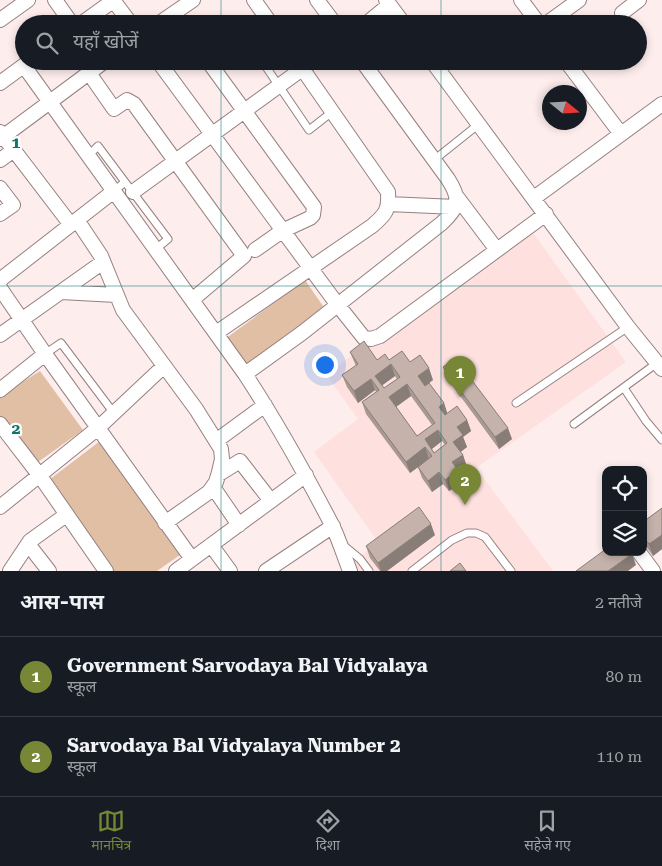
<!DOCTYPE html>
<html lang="hi">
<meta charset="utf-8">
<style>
:root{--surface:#171b24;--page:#20242c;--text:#f1f3f6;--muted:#9ea1a6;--line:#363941;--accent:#778736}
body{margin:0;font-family:"Roboto Serif","Noto Sans Devanagari",serif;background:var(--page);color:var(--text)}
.controls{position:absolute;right:15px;bottom:15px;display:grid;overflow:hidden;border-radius:10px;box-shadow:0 2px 8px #0003}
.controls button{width:45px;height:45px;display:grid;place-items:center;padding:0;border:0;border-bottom:1px solid var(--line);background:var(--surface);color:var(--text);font:25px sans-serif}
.compass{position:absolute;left:542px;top:85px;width:45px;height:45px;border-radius:50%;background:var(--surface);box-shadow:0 2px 8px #0003;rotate:108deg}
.you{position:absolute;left:324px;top:364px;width:18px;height:18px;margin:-12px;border:4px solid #fff;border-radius:50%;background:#1a73e8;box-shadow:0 0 0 8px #1a73e833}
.badge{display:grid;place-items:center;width:32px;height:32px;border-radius:50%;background:var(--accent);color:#fff;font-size:16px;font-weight:700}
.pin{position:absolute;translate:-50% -41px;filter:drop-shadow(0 1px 2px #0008)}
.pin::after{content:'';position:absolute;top:26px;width:18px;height:15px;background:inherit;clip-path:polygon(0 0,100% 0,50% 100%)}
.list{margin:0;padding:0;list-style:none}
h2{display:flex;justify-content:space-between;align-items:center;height:65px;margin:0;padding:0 20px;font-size:21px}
h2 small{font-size:16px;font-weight:400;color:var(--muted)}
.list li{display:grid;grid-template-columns:32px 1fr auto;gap:15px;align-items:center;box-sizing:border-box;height:80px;padding:0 20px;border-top:1px solid var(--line)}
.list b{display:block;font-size:19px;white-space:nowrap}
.list p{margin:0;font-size:16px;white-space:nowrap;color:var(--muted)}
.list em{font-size:16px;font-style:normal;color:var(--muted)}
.icon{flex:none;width:28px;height:28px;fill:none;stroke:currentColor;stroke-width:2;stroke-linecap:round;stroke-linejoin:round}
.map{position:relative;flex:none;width:662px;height:571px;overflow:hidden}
.search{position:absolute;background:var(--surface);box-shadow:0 2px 8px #0003;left:15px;right:15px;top:15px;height:55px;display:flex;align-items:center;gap:12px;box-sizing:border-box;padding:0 18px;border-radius:28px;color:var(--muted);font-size:19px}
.sheet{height:225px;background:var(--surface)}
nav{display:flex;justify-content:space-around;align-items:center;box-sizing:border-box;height:70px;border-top:1px solid var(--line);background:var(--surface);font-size:14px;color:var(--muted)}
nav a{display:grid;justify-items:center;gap:2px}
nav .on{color:var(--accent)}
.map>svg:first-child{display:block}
</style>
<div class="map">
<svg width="662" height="571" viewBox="0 0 662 571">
<rect width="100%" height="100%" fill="#feeded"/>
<path fill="#fee0df" d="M529 227 626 362 476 468 553 571H358L352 563 378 542 314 452 358 419 326 374Z"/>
<path fill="#e1bfa5" d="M305 280 325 309 245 368 225 339Z
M40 371 83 430 31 467 0 422V396Z
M100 441 180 555 157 571H109L45 483Z"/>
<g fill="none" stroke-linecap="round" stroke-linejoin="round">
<g stroke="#948181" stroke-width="9">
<path id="lane" d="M262 61 309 130 332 112
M94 150 98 146 125 182
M434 160 479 124
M114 191 125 182 168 239 156 249
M45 354 61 343 113 412
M624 388 646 421 662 440
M516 403 628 327
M574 424 657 363
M343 545 360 559 369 571
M412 571 452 540 467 533H476L485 537 511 571"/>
</g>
<g stroke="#948181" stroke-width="16">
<path id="street" d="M55 0 72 24
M113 0 131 24
M254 0 271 24
M317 0 335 24
M386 0 404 24
M521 0 539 24
M622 13 639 0
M0 20 28 0
M81 24 114 0
M158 24 193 0
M366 24 389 5
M546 24 579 0
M158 61 337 304 364 338 371 339 380 336 546 214
M208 61 314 207 313 215 310 218 282 231 255 250
M432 61 628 327 662 369
M566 61 621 134
M24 66 245 374C277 423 305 473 332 525 339 539 344 556 350 571
M89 73 114 109 127 100 134 104 244 256 192 300
M0 83 30 61
M0 132 71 225
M0 139 105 61
M0 160 14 150
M0 188 13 205 0 214
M133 192 313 61
M457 197 497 250
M534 198 662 104
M388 204 456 207
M77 220 101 256 123 310 196 409 221 449 222 459 219 472 216 482 209 492 165 523
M0 280 114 191
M0 288 45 354 192 559
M61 292 116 295
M216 333 372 226C386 214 389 210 388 192L297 61
M0 335 103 262
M245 374 302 333 442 223C459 207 461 199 448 179L362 61
M0 390 45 354
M0 424 40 476 106 571
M216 441 265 405
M219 474 240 461 271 501
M213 487 239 525
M0 507 98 428 164 366
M28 544 49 571
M211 545 230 571
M639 552 653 571
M10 571 30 541 66 515
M176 571 306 475
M266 571 333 526"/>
</g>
<use href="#lane" stroke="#fff" stroke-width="7"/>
<use href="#street" stroke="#fff" stroke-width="14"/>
</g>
<path fill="#a99993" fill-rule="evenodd" d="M350 352 377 360 410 362 433 380 429 383 444 403 447 414 467 420 471 431 463 437 467 447 460 452 463 455 467 467 459 472 462 482 449 491 443 484 432 492 422 478 418 467 410 473 366 414 362 402 376 392 375 390 358 403 347 387 342 375 356 366ZM395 376 397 379 384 388 382 385ZM411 396 432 425 417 436 396 407ZM442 441 445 445 434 453 432 449Z
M443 367 512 439 499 449 447 378Z
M662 508V549L653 556 643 542V522Z
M435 535 387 571H380L370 558 366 546Z"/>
<path fill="#897d78" d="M391 364 395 376 380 387 375 376Z
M429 368 433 380 422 388 418 376Z
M371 379 375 390 358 403 354 391Z
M407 384 411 396 393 409 389 397Z
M444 403 448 415 443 418 439 407Z
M467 420 471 431 463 437 467 447 458 454 453 442 457 427Z
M508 428 512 439 499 449 495 437Z
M438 430 442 441 429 451 425 439Z
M425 447 429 459 410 473 406 462Z
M463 455 467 467 459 472 462 482 449 491 445 480 452 462Z
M439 472 443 484 432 492 428 481Z
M431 524 435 535 387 571H381L378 563Z
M662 535V549L653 556 649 544Z
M632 554 636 565 628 571H608Z"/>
<path fill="#c4b2ab" stroke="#897d78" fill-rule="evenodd" d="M364 341 377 360 385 354 389 360 402 351 410 362 420 355 429 368 418 376 425 386 429 383 444 403 439 407 445 415 457 406 467 420 457 427 463 435 453 442 463 455 452 462 458 470 445 480 439 472 428 481 418 467 432 456 425 447 406 462 362 402 379 390 371 379 354 391 342 375 358 364 350 352ZM391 364 400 377 384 388 375 376ZM407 384 435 423 417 436 389 397ZM438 430 447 443 434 453 425 439Z
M455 358 508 428 495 437 443 367Z
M419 507 431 524 378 563 366 546Z
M662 508V535L649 544 643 537V522Z
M606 549V552H631L632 554 608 571H576Z
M460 563 466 571H450Z"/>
<path fill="none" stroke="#0f766e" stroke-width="1" stroke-opacity="0.55" d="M221 0V24M441 0V24M221 61V571M441 61V571M0 286H662"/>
<g font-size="16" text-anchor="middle" font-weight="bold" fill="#0f766e" stroke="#fff" stroke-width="4.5" stroke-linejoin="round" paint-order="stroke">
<text x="16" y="148">1</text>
<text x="16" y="434">2</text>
</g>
</svg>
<div class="controls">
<button><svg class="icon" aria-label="locate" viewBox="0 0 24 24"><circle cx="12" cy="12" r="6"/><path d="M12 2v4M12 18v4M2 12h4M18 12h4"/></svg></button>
<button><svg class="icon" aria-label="layers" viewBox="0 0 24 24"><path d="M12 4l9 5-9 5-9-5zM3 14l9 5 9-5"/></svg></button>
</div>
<svg class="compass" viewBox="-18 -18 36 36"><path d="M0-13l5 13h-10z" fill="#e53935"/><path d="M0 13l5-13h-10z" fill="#9ea1a6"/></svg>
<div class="you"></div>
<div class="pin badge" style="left:460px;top:397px">1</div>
<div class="pin badge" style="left:465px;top:505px">2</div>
<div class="search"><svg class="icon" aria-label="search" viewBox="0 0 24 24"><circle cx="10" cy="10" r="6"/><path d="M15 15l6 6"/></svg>यहाँ खोजें</div>
</div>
<section class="sheet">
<h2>आस-पास<small>2 नतीजे</small></h2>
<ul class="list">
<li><span class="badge">1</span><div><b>Government Sarvodaya Bal Vidyalaya</b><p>स्कूल</p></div><em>80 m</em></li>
<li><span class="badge">2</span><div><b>Sarvodaya Bal Vidyalaya Number 2</b><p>स्कूल</p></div><em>110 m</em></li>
</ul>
</section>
<nav>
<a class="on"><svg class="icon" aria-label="map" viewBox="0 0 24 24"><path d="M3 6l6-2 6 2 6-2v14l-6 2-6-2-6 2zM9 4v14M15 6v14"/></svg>मानचित्र</a>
<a><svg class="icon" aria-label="directions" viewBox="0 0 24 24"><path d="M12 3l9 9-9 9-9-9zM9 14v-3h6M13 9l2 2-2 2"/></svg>दिशा</a>
<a><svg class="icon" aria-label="saved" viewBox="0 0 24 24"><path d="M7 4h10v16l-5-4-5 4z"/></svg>सहेजे गए</a>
</nav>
